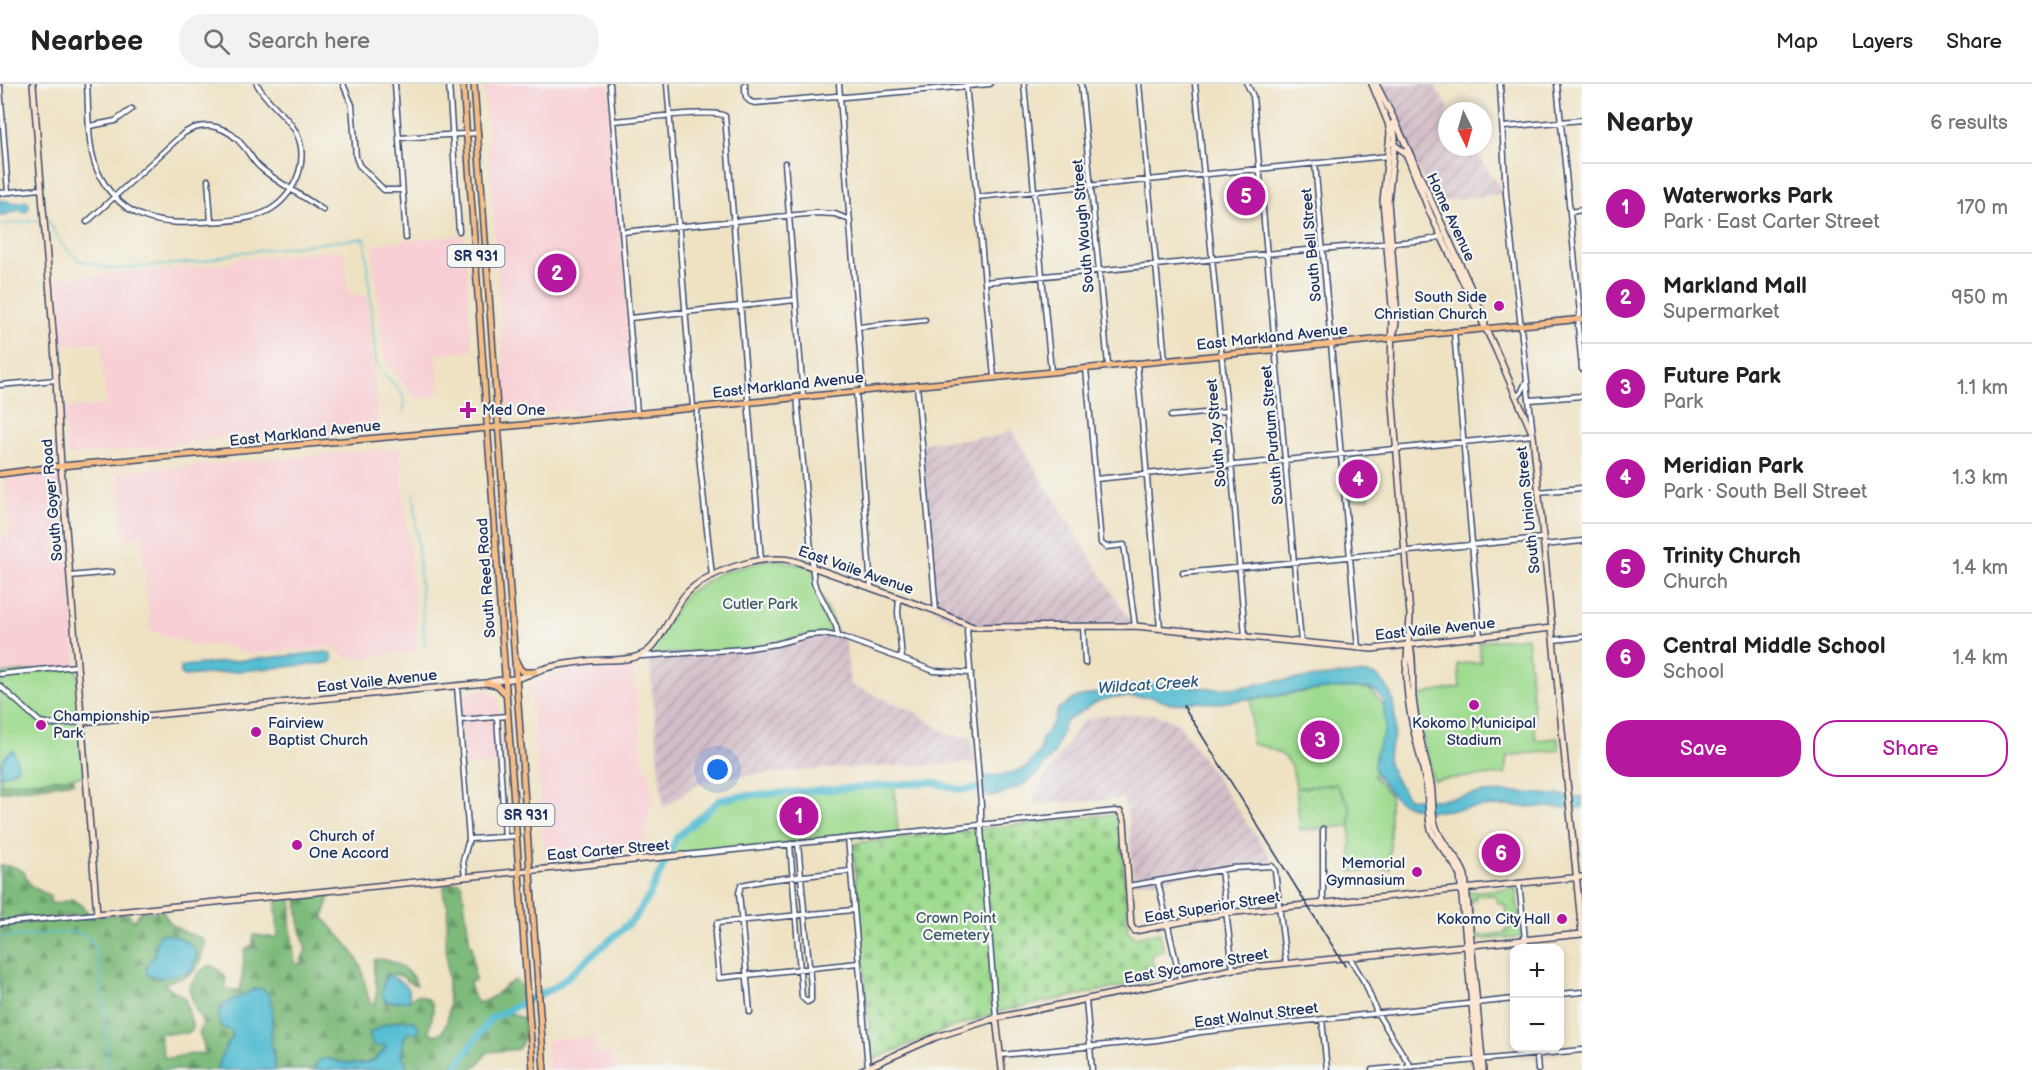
<!DOCTYPE html>
<meta charset="utf-8">
<style>
:root{--surface:#fff;--page:#f2f2f2;--text:#222;--muted:#767676;--line:#e0e0e0;--accent:#b5179e}
body{margin:0;font-family:"Balsamiq Sans",sans-serif;background:var(--page);color:var(--text)}
.controls{position:absolute;right:18px;bottom:18px;display:grid;overflow:hidden;border-radius:12px;box-shadow:0 3px 9px #0003}
.controls button{width:54px;height:54px;display:grid;place-items:center;padding:0;border:0;border-bottom:2px solid var(--line);background:var(--surface);color:var(--text);font:30px sans-serif}
.compass{position:absolute;left:1438px;top:18px;width:54px;height:54px;border-radius:50%;background:var(--surface);box-shadow:0 3px 9px #0003;rotate:175deg}
.you{position:absolute;left:718px;top:686px;width:21px;height:21px;margin:-15px;border:4px solid #fff;border-radius:50%;background:#1a73e8;box-shadow:0 0 0 9px #1a73e833}
.badge{display:grid;place-items:center;width:39px;height:39px;border-radius:50%;background:var(--accent);color:#fff;font-size:20px;font-weight:700}
.pin{position:absolute;translate:-50% -50%;border:3px solid #fff;box-shadow:0 2px 6px #0006}
.list{margin:0;padding:0;list-style:none}
h2{display:flex;justify-content:space-between;align-items:center;height:78px;margin:0;padding:0 24px;font-size:26px}
h2 small{font-size:20px;font-weight:400;color:var(--muted)}
.list li{display:grid;grid-template-columns:39px 1fr auto;gap:18px;align-items:center;box-sizing:border-box;height:90px;padding:0 24px;border-top:2px solid var(--line)}
.list b{display:block;font-size:22px;white-space:nowrap}
.list p{margin:0;font-size:20px;white-space:nowrap;color:var(--muted)}
.list em{font-size:20px;font-style:normal;color:var(--muted)}
.actions{display:flex;gap:12px;padding:18px 24px}
.actions a{flex:1;padding:14px 0;border:2px solid var(--accent);border-radius:24px;text-align:center;font-size:21px;color:var(--accent)}
.actions .main{background:var(--accent);color:#fff}
.icon{flex:none;width:33px;height:33px;fill:none;stroke:currentColor;stroke-width:2;stroke-linecap:round;stroke-linejoin:round}
.map{position:relative;flex:none;width:1582px;height:986px;overflow:hidden}
header{display:flex;align-items:center;gap:36px;box-sizing:border-box;height:84px;padding:0 30px;background:var(--surface);border-bottom:2px solid var(--line)}
header strong{font-size:28px}
nav{display:flex;gap:33px;margin-inline-start:auto;font-size:21px}
.search{width:420px;height:54px;background:var(--page);display:flex;align-items:center;gap:15px;box-sizing:border-box;padding:0 21px;border-radius:24px;color:var(--muted);font-size:22px}
main{display:flex}
aside{flex:1;background:var(--surface)}
.map>svg:first-child{display:block}
</style>
<header>
<strong>Nearbee</strong>
<div class="search"><svg class="icon" aria-label="search" viewBox="0 0 24 24"><circle cx="10" cy="10" r="6"/><path d="M15 15l6 6"/></svg>Search here</div>
<nav><a>Map</a><a>Layers</a><a>Share</a></nav>
</header>
<main>
<div class="map">
<svg width="1582" height="986" viewBox="0 0 1582 986">
<defs>
<pattern id="industrial-furrows" width="10" height="10" patternUnits="userSpaceOnUse" patternTransform="scale(1.5)"><rect width="10" height="10" fill="#d2bdc8"/><path d="M-1 1l2-2M0 10L10 0M9 11l2-2" fill="none" stroke="#aa9aa6"/></pattern>
<pattern id="grass-dots" width="8" height="8" patternUnits="userSpaceOnUse" patternTransform="scale(1.5)"><rect width="8" height="8" fill="#9edb8f"/><path d="M2 2h.1M6 6h.1" fill="none" stroke="#88bc7e" stroke-width="1.8" stroke-linecap="round"/></pattern>
<pattern id="forest-firs" width="22" height="20" patternUnits="userSpaceOnUse" patternTransform="scale(1.5)"><rect width="22" height="20" fill="#7ebb7a"/><path d="M5 1l3.5 6h-7zM16 11l3.5 6h-7z" fill="#669867"/></pattern>
<pattern id="cemetery-stones" width="16" height="16" patternUnits="userSpaceOnUse" patternTransform="scale(1.5)"><rect width="16" height="16" fill="#9edb8f"/><path d="M2 7V4a2 2 0 0 1 4 0v3zM10 15v-3a2 2 0 0 1 4 0v3z" fill="#88bc7e"/></pattern>
</defs>
<rect width="100%" height="100%" fill="#f6f6f2"/>
<filter id="ink" filterUnits="userSpaceOnUse"><feTurbulence type="fractalNoise" baseFrequency=".0167" numOctaves="2"/><feDisplacementMap in="SourceGraphic" scale="12" xChannelSelector="R" yChannelSelector="G"/><feConvolveMatrix kernelMatrix="1 2 1 2 8 2 1 2 1" color-interpolation-filters="sRGB"/></filter>
<filter id="wash" filterUnits="userSpaceOnUse"><feTurbulence type="fractalNoise" baseFrequency=".008" numOctaves="4" result="noise"/><feDisplacementMap in="SourceGraphic" scale="24" xChannelSelector="R" yChannelSelector="G"/><feGaussianBlur stdDeviation="1.35" result="paint"/><feColorMatrix in="noise" values="0 0 0 0 0 0 0 0 0 0 0 0 0 0 0 0 0 1.4 0 .05"/><feComposite in="paint" operator="in"/></filter>
<g filter="url(#wash)">
<rect width="100%" height="100%" fill="#eee2c3"/>
<path fill="#f7cfd4" d="M484 0H607L610 11 632 291 629 292 632 325 575 329 565 326 516 331 507 326Z
M462 151 465 154 472 267 437 270 439 311 415 314 386 279 383 269 373 168 377 160 380 159Z
M341 166 344 170 347 204 351 209 365 212 367 215 379 341 376 345 247 358 242 350 182 360 69 372 67 369 63 331 64 324 106 322 101 258 63 261 57 195 230 180 239 174Z
M400 364 418 568 349 575 333 563 250 570 222 560 197 562 150 547 142 452 124 454 117 388Z
M61 382 77 582 0 590V452L10 451 5 389Z
M633 579 643 677 649 688 653 714 643 758 606 762V768L546 775 530 604 541 595 571 586Z
M486 605 498 615 502 679 465 682 460 608Z
M595 953 596 969 612 971 615 986H548L546 956Z"/>
<path fill="url(#industrial-furrows)" d="M1384 0H1433L1451 27H1447V63H1473L1502 108 1500 110 1433 118 1380 2Z
M1010 344 1133 542 973 543 936 527 922 359 1000 352Z
M815 550 845 554 850 601 913 627 948 650 959 653H971L974 679 823 685 726 693 696 701 663 724 649 571Z
M1154 630 1178 639 1272 775 1270 779 1220 784 1155 797 1136 798 1134 796 1129 738 1123 715 1035 720 1032 713 1082 638 1102 631Z"/>
<path fill="url(#grass-dots)" stroke="#5c8576" stroke-width="1.5" fill-rule="evenodd" d="M1336 700 1350 722V742L1300 746 1296 704Z
M1516 804 1521 853 1472 856 1468 808ZM1495 811 1498 819 1505 821 1508 845 1505 846V849L1477 852 1476 849H1474L1470 817 1475 816V812Z"/>
<path fill="url(#forest-firs)" stroke="#4c756c" stroke-width="1.5" d="M73 694 74 698 0 708V700Z
M0 781 15 783 24 788C30 807 36 803 50 812V818L54 820 72 815 82 822 89 830 0 839Z
M459 798 462 801 470 861 472 862 475 897 470 898 471 908 478 919C497 914 499 904 515 896L522 902V913L519 920 502 929 513 930 524 935C526 948 526 955 518 965L488 968 473 986H406C404 974 397 958 409 948L402 936 383 941 386 963C372 984 357 982 336 977 331 976 326 973 322 975 316 976 316 982 314 986H0V841L123 830H129L132 836 134 837 140 828 163 827C170 844 185 849 201 854L204 857C203 869 199 887 187 892 179 896 171 895 164 900L185 914 193 944 191 948 186 949H161L159 952 164 973 169 974 199 969 204 970C206 963 202 957 199 950L203 939 194 922 189 904 198 889 210 881C219 886 230 891 225 903L230 907H237L241 903 245 866 253 861V852L255 851 275 854 278 852 276 819 278 815H293L290 839 295 879 299 881 306 866 299 837 297 813 329 810C331 817 324 825 324 834 336 850 353 863 361 883 365 895 365 908 371 920H375L377 903 374 890V876C390 872 411 886 417 901 403 899 407 888 387 891 383 896 386 902 382 908L383 913 386 918H390L408 917 417 911C442 916 431 931 429 948L436 951 442 948 447 938 449 924 446 854 448 822 444 812V803L446 800Z"/>
<path fill="url(#cemetery-stones)" stroke="#5c8576" stroke-width="1.5" d="M1116 730 1120 734 1128 847 1134 853 1159 848 1164 867 1151 871 1157 895 992 929 988 932 950 944 872 976 853 762 857 759Z"/>
<path fill="#9edb8f" stroke="#5c8576" stroke-width="1.5" d="M1365 373 1369 414 1350 416 1347 375Z
M771 475 812 483C815 508 831 528 838 552L815 550 758 564 649 571 647 568 686 510 720 489Z
M1527 553 1536 656 1558 654 1559 666 1507 672 1505 690 1433 696 1417 629 1415 612 1460 603 1458 580 1481 578 1479 558Z
M77 582 87 692 0 700V590Z
M1343 602 1370 606 1388 626 1382 690 1373 691 1390 711V785L1351 788 1350 722 1336 700 1296 704C1293 673 1281 665 1252 660L1251 616Z
M894 700 898 749 668 773 677 753 720 716 741 712Z"/>
<path fill="#55bdd2" stroke="#387698" stroke-width="1.5" d="M0 116 17 119 27 117 29 120V124L26 128 19 126 0 132Z
M327 568 332 570V577L328 579 185 592 181 590V583L183 582Z
M1349 590C1357 590 1369 588 1376 592 1396 603 1397 637 1393 656 1391 663 1386 671 1388 678 1392 692 1401 703 1408 714L1437 716 1483 709 1513 708 1582 713V724L1493 722 1439 727H1425L1404 720 1395 714 1379 694 1374 684 1375 670 1385 646 1384 617 1378 609 1368 604H1344L1306 607 1218 619 1194 618 1171 620 1152 613H1114L1098 617 1065 638 1054 670 1033 694 1018 703 996 712H989L985 709 983 693 1008 690 1027 683 1040 667 1042 655 1054 637 1058 625 1077 613 1130 602 1159 599 1216 605 1249 602 1267 598Z
M13 666 18 681 17 685 0 693C0 682 3 671 13 666Z
M160 850C175 850 190 856 197 870L192 885 190 887 161 894 147 891C144 879 151 879 155 869 157 862 155 857 160 850Z
M387 891C399 896 413 901 409 917L388 918 381 910C383 905 385 893 387 891Z
M255 905H263C277 914 271 942 271 956 271 966 275 976 275 986H217L224 966 233 952 232 947C221 943 217 943 219 928L225 920Z
M402 936 413 937 419 942 417 949 409 948 404 954 401 972 406 977V986H314C316 982 316 976 322 975 326 973 331 976 336 977 357 982 373 984 386 963L385 961 376 963C371 959 370 956 370 949L383 941Z"/>
<g fill="none" stroke-linecap="round" stroke-linejoin="round">
<path stroke="#55bdd2" stroke-width="1.5" d="M48 136 61 159 78 176 113 185 201 178 236 169 365 154 376 278C383 295 411 306 403 327
M0 141 38 136
M414 409 425 563
M0 853 77 848 89 854 94 862 100 882 105 938 108 986"/>
<path stroke="#55bdd2" stroke-width="7" d="M454 986 490 935 557 902 635 834 650 810 677 753 720 716 741 712 931 698 961 706 993 703"/>
</g>
</g>
<g filter="url(#ink)">
<g fill="none" stroke-linecap="round" stroke-linejoin="round">
<g stroke="#3b4a6d" stroke-width="7">
<path id="street" d="M87 0C89 30 86 67 101 94 111 112 126 126 145 133 164 140 184 139 204 138 221 137 241 137 258 131 286 122 305 92 301 63 296 34 269 24 257 0
M343 0 352 21 356 73 359 81 384 106H402
M395 0 406 154
M449 0 459 147
M610 0 637 329
M667 0 693 323
M745 0C745 9 744 17 755 19L836 12 845 13 990 0
M839 0 863 306
M966 0 994 293
M1024 0 1051 287
M1081 0 1108 281
M1139 0 1165 276
M1195 0 1227 327 1245 552
M1247 0 1253 12 1301 558
M1557 0 1580 229 1578 242 1582 285
M0 3 8 108
M614 37C632 36 714 24 725 32L761 476
M90 42 115 37 132 25
M1504 43 1582 36
M399 54 478 49
M785 79 803 312
M1315 79 1358 564
M208 96 211 138
M0 109 41 105
M977 113 1389 72
M1570 128 1582 126
M87 138 184 49C206 35 229 43 244 63 250 70 254 79 262 85 280 100 303 112 323 126
M622 148 817 129 835 130 850 136
M985 198 1296 167 1428 156 1442 152
M630 234 795 216
M858 243 925 236
M1454 247 1480 553
M1137 279 1160 544
M1086 284 1101 459 1106 463 1124 461 1135 542
M0 301 56 296
M917 301 936 527
M856 307 871 504
M1517 312 1521 309 1526 298
M797 313 814 499 836 542 838 552
M1530 316 1582 312
M697 323V353L712 492
M1171 332 1227 327
M1096 395 1533 351 1506 110 1500 0
M1538 408 1582 404
M1544 461 1582 457
M1183 489 1542 454
M70 492 112 488
M899 514 898 528 902 575
M968 542 967 547 981 721V745L996 934
M1083 542 1085 579
M1553 556 1582 553
M642 572 744 565 776 560 809 551 825 550 845 554 934 587 971 589
M0 590 77 582
M0 602 40 638 53 640 82 638
M457 602 469 755 463 776 465 793
M497 633 505 753
M460 636 508 632
M1323 745V819
M848 754 868 984
M470 755 517 752
M790 760 802 913 807 918 811 916V903L798 759
M684 771 1115 727 1120 728
M1221 786 1233 885
M1158 798 1180 895
M1519 799 1526 864
M1128 802 1232 784 1272 782 1275 787 1286 879
M853 826 717 839 715 852 719 894 858 879
M0 839 97 830
M1350 874 1366 901 1377 929 1411 983
M1560 910 1582 908
M1086 916 1092 986
M750 928 739 809 741 801 767 796 850 787
M1322 935 1327 986
M1536 964 1538 986
M1001 971 1157 956 1201 948 1514 915
M1372 986 1582 966"/>
</g>
<g stroke="#3b4a6d" stroke-width="8">
<path id="secondary" d="M33 0 54 260 61 382 97 830 684 771
M1372 0 1388 39 1390 49 1383 117 1392 222 1391 297 1410 531C1409 559 1404 585 1408 613 1411 643 1421 671 1426 699 1429 714 1427 731 1431 745 1437 763 1454 774 1460 792L1478 986
M1376 0 1396 39 1484 233 1485 240
M1390 58 1403 67 1408 74 1430 129 1495 264 1533 351 1582 850
M1392 253 1395 245 1397 231 1388 117 1395 54 1393 39
M1409 560C1414 569 1412 601 1413 614 1416 643 1425 671 1431 700 1433 712 1432 724 1434 736 1438 759 1458 770 1465 791L1483 986
M82 638 486 599C498 595 510 597 522 593 529 591 536 587 543 585 557 580 573 579 588 577 605 575 628 578 643 570 660 562 672 526 685 511 706 487 765 469 795 477L936 527 973 543 1135 542 1372 565 1552 544
M1120 728 1124 736 1131 842 1135 847 1226 829 1582 793
M996 934 1002 986
M862 986 936 953 996 934 1233 885 1582 850"/>
</g>
<g stroke="#3b4a6d" stroke-width="8">
<path id="primary" d="M463 0 533 986
M474 0 544 986
M0 390 61 382 523 341 1582 235
M516 577 520 585 524 588H535
M486 599 497 601 505 609"/>
</g>
<use href="#street" stroke="#fff" stroke-width="4"/>
<use href="#secondary" stroke="#fbe5cf" stroke-width="5"/>
<use href="#primary" stroke="#f6be87" stroke-width="5"/>
<path stroke="#1b2f5e" stroke-width="1.5" d="M1183 621 1345 882"/>
</g>
</g>
<g fill="#b5179e" stroke="#f6f6f2" stroke-width="2">
<circle cx="1499" cy="222" r="6"/>
<path d="M465 317h6v6h6v6h-6v6h-6v-6h-6v-6h6z"/>
<circle cx="1474" cy="621" r="6"/>
<circle cx="41" cy="641" r="6"/>
<circle cx="256" cy="648" r="6"/>
<circle cx="297" cy="761" r="6"/>
<circle cx="1417" cy="788" r="6"/>
<circle cx="1562" cy="835" r="6"/>
</g>
<g text-anchor="middle" stroke-width="4.5" stroke-linejoin="round" paint-order="stroke">
<g fill="#f6f6f2" stroke="#5d6b8a" stroke-width="1.5">
<rect x="447.5" y="161" width="57" height="22" rx="4.5"/>
<rect x="497.5" y="720" width="57" height="22" rx="4.5"/>
</g>
<g font-size="14" font-weight="bold" fill="#1b2f5e">
<text x="476" y="177">SR 931</text>
<text x="526" y="736">SR 931</text>
</g>
<g font-size="15" fill="#1b2f5e" stroke="#f6f6f2">
<text transform="translate(1451 133) rotate(65)" y="5">Home Avenue</text>
<text transform="translate(1083 142) rotate(-95)" y="5">South Waugh Street</text>
<text transform="translate(1311 161) rotate(-95)" y="5">South Bell Street</text>
<text transform="translate(1272 253) rotate(-6)" y="5">East Markland Avenue</text>
<text transform="translate(788 301) rotate(-6)" y="5">East Markland Avenue</text>
<text transform="translate(305 349) rotate(-6)" y="5">East Markland Avenue</text>
<text transform="translate(1216 349) rotate(-95)" y="5">South Jay Street</text>
<text transform="translate(1272 351) rotate(-95)" y="5">South Purdum Street</text>
<text transform="translate(52 416) rotate(-95)" y="5">South Goyer Road</text>
<text transform="translate(1528 426) rotate(-96)" y="5">South Union Street</text>
<text transform="translate(856 486) rotate(19)" y="5">East Vaile Avenue</text>
<text transform="translate(486 494) rotate(-94)" y="5">South Reed Road</text>
<text transform="translate(1435 545) rotate(-6)" y="5">East Vaile Avenue</text>
<text transform="translate(377 597) rotate(-6)" y="5">East Vaile Avenue</text>
<text transform="translate(608 766) rotate(-5)" y="5">East Carter Street</text>
<text transform="translate(1212 823) rotate(-9)" y="5">East Superior Street</text>
<text transform="translate(1196 882) rotate(-10)" y="5">East Sycamore Street</text>
<text transform="translate(1256 931) rotate(-7)" y="5">East Walnut Street</text>
</g>
<g font-size="15" fill="#1b2f5e" stroke="#f6f6f2" text-anchor="start">
<text x="1487" y="218" text-anchor="end">South Side<tspan x="1487" dy="17">Christian Church</tspan></text>
<text x="482" y="331">Med One</text>
<text x="53" y="637">Championship<tspan x="53" dy="17">Park</tspan></text>
<text x="268" y="644">Fairview<tspan x="268" dy="17">Baptist Church</tspan></text>
<text x="1474" y="644" text-anchor="middle">Kokomo Municipal<tspan x="1474" dy="17">Stadium</tspan></text>
<text x="309" y="757">Church of<tspan x="309" dy="17">One Accord</tspan></text>
<text x="1405" y="784" text-anchor="end">Memorial<tspan x="1405" dy="17">Gymnasium</tspan></text>
<text x="1550" y="840" text-anchor="end">Kokomo City Hall</text>
</g>
<g font-size="15" fill="#3c5a6a" stroke="#f6f6f2">
<text x="760" y="525">Cutler Park</text>
<text x="956" y="839">Crown Point<tspan x="956" dy="17">Cemetery</tspan></text>
</g>
<g font-size="16" font-style="italic" fill="#2c5a81" stroke="#f6f6f2">
<text transform="translate(1148 600) rotate(-4)" y="6">Wildcat Creek</text>
</g>
</g>
</svg>
<div class="controls">
<button>+</button>
<button>−</button>
</div>
<svg class="compass" viewBox="-18 -18 36 36"><path d="M0-13l5 13h-10z" fill="#e53935"/><path d="M0 13l5-13h-10z" fill="#767676"/></svg>
<div class="you"></div>
<div class="pin badge" style="left:799px;top:732px">1</div>
<div class="pin badge" style="left:557px;top:189px">2</div>
<div class="pin badge" style="left:1320px;top:656px">3</div>
<div class="pin badge" style="left:1358px;top:395px">4</div>
<div class="pin badge" style="left:1246px;top:112px">5</div>
<div class="pin badge" style="left:1501px;top:769px">6</div>
</div>
<aside>
<h2>Nearby<small>6 results</small></h2>
<ul class="list">
<li><span class="badge">1</span><div><b>Waterworks Park</b><p>Park · East Carter Street</p></div><em>170 m</em></li>
<li><span class="badge">2</span><div><b>Markland Mall</b><p>Supermarket</p></div><em>950 m</em></li>
<li><span class="badge">3</span><div><b>Future Park</b><p>Park</p></div><em>1.1 km</em></li>
<li><span class="badge">4</span><div><b>Meridian Park</b><p>Park · South Bell Street</p></div><em>1.3 km</em></li>
<li><span class="badge">5</span><div><b>Trinity Church</b><p>Church</p></div><em>1.4 km</em></li>
<li><span class="badge">6</span><div><b>Central Middle School</b><p>School</p></div><em>1.4 km</em></li>
</ul>
<div class="actions"><a class="main">Save</a><a>Share</a></div>
</aside>
</main>
